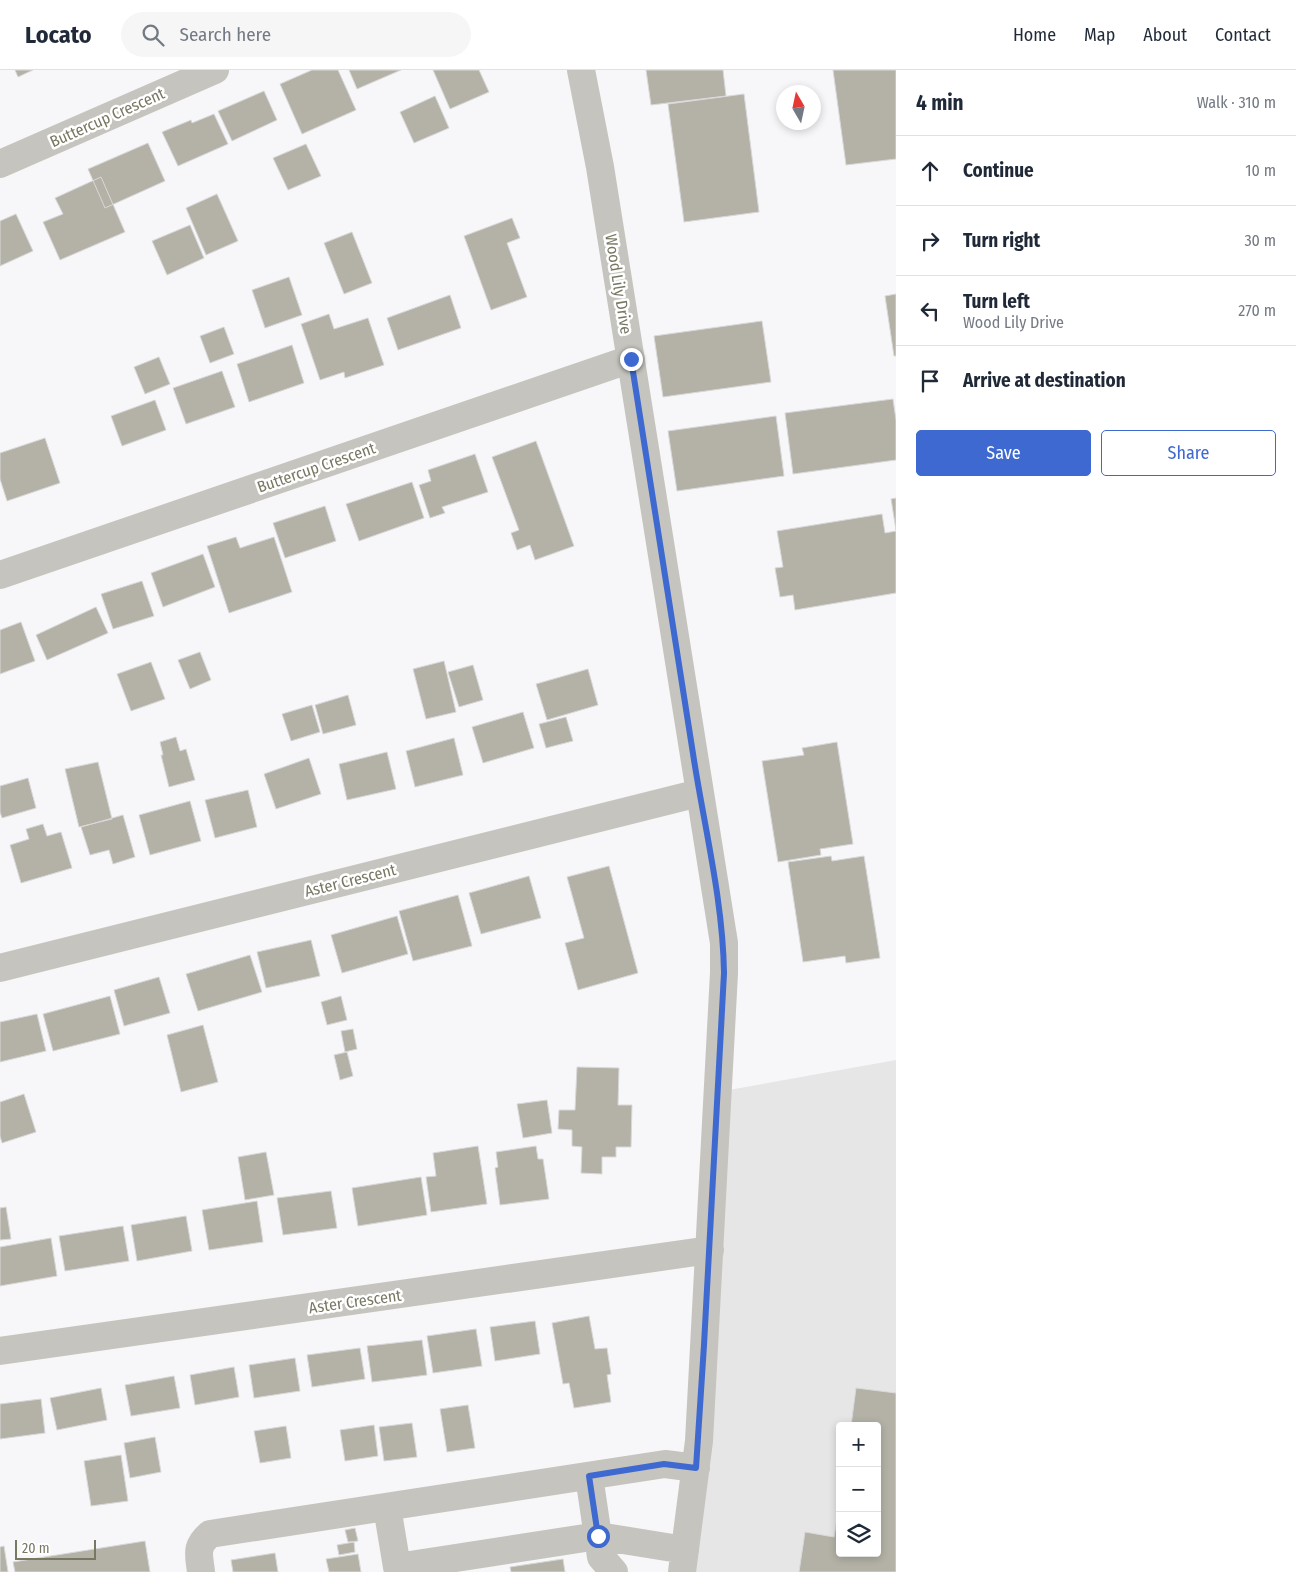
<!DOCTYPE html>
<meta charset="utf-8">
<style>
:root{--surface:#fff;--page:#f6f6f7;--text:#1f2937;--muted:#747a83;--line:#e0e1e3;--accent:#3e69d0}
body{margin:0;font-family:"Fira Sans Condensed",sans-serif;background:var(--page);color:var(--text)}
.controls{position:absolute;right:15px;bottom:15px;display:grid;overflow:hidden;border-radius:5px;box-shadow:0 2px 8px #0003}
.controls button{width:45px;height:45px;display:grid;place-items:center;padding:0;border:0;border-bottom:1px solid var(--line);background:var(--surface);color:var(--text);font:25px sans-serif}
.compass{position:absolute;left:776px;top:15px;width:45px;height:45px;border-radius:50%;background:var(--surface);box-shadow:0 2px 8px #0003;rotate:351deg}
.scale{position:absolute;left:15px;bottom:12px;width:81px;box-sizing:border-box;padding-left:5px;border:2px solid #787762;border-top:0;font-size:14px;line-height:18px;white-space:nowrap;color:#787762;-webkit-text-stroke:4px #fff;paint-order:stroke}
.stop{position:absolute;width:15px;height:15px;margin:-11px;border:4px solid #3e69d0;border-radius:50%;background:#fff}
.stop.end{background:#3e69d0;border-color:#fff;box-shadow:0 1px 5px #0008}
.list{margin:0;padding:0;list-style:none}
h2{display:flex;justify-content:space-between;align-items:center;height:65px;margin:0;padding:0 20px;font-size:21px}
h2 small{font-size:16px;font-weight:400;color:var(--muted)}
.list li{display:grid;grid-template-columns:32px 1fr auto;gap:15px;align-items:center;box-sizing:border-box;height:70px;padding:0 20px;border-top:1px solid var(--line)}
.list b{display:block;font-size:19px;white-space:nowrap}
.list p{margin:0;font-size:16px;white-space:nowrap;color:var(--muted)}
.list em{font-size:16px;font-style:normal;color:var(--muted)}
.actions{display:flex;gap:10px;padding:15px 20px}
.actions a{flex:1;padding:11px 0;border:1px solid var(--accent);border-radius:5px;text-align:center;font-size:18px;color:var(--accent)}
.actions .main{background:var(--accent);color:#fff}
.icon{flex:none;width:28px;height:28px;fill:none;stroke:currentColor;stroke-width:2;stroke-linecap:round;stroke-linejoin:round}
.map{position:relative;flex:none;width:896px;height:1502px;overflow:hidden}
header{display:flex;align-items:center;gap:30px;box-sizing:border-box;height:70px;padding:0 25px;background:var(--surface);border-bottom:1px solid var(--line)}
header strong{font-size:24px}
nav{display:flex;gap:28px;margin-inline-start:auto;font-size:18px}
.search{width:350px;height:45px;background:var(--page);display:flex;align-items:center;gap:12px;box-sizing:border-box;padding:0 18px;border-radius:28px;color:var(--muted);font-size:19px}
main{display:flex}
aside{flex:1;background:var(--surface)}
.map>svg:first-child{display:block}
</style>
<header>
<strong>Locato</strong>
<div class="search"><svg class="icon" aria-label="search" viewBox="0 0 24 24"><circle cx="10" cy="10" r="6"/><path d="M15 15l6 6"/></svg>Search here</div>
<nav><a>Home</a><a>Map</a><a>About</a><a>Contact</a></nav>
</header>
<main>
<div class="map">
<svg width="896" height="1502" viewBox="0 0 896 1502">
<rect width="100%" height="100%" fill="#f7f6f8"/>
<path fill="#e7e6e6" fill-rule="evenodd" d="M896 990V1502H684L718 1022ZM840 1356H877V1483H840Z"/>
<path fill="#b4b2a6" stroke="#d9d8da" d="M15 0H33L18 7Z
M312 0H338L356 40 302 64 280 14Z
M349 0H401L357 19Z
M433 0H479L489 22 450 39Z
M646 0H723L726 26 651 35Z
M833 0H896V89L846 95Z
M264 21 277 50 232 71 218 41Z
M744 24 759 142 684 152 668 34Z
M435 26 449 58 414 73 400 42Z
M214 44 228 74 178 96 162 62 191 50 192 53Z
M148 73 165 111 105 138 88 99Z
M306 74 321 106 288 120 273 88Z
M101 107 125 162 60 190 43 152 63 144 55 128Z
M217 124 238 171 206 185 186 138Z
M16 144 33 181 0 196V151Z
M512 148 520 168 507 173 527 227 491 240 464 166Z
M190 155 204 188 167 205 152 171Z
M352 162 372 213 344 224 324 173Z
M289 207 302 245 265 258 252 220Z
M896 224V286H894L885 226Z
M450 225 461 258 398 280 387 248Z
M329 244 334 259 368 248 384 295 345 308 344 302 320 310 301 254Z
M762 251 771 312 663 327 654 266Z
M224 257 234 284 210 293 200 266Z
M292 275 304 313 249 332 237 294Z
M159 287 170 314 145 324 134 297Z
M222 301 235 337 186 354 173 318Z
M893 329 896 350V390L793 404 785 343Z
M155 330 166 360 122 376 111 346Z
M776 346 784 406 677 421 668 361Z
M45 368 60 413 7 431 0 409V383Z
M536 371 574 476 535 490 530 475 517 480 511 463 519 460 492 387Z
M475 384 488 422 442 437 445 443 430 448 419 415 431 411 428 400Z
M412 412 424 448 359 471 346 434Z
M896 428V460L891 429Z
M325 436 336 471 285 488 273 453Z
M882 444 885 463 896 461V523L795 540 793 525 780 527 775 498 783 497 777 461Z
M236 467 240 478 274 467 292 522 229 543 207 476Z
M203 484 215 517 163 537 151 503Z
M142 511 154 546 113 559 101 524Z
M96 537 108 563 47 590 36 565Z
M21 552 35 591 0 604V560Z
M200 582 211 610 190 619 178 590Z
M444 591 456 642 426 649 413 599Z
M151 592 165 629 131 641 117 604Z
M473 595 483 630 459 637 448 602Z
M588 599 598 635 547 650 536 614Z
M348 625 356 655 323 664 315 635Z
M312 635 320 662 291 671 282 644Z
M523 642 534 678 483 693 472 657Z
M566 647 573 671 546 678 539 654Z
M176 667 180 681 186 679 195 710 169 717 161 685H163L160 672Z
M454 668 463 705 415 717 406 681Z
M837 672 853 774 820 779 821 785 778 792 762 691 804 685 802 678Z
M387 682 396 719 347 730 339 694Z
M309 688 321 724 276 739 264 704Z
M98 692 112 749 79 757 65 699Z
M28 708 36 738 2 748 0 742V716Z
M248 720 257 757 215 768 205 730Z
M190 731 201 771 150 785 139 745Z
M123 745 135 787 113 794 109 780 90 785 81 757Z
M43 754 47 766 61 762 72 798 21 813 10 775 29 769 26 759Z
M831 786 832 791 864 786 880 888 846 893 845 886 803 892 788 792Z
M609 796 638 903 578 920 565 873 584 868 567 807Z
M529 806 541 848 481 864 469 823Z
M458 825 472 876 413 891 399 841Z
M397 846 408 884 342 903 331 865Z
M311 870 320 906 266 918 257 882Z
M250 885 262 922 198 941 186 904Z
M159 907 170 943 124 956 114 920Z
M110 926 120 964 53 981 43 944Z
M341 926 347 950 327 955 321 932Z
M37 944 46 981 0 992V952Z
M203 955 218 1012 181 1022 167 965Z
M353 959 357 979 345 982 341 961Z
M347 982 353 1006 340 1010 334 985Z
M577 997 619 998 618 1035H632L631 1077H616V1087H602V1104L581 1103 582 1077 572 1076V1060L558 1059 559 1040H575Z
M24 1024 36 1062 2 1073 0 1066V1032Z
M547 1030 552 1063 523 1068 517 1034Z
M478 1076 487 1134 431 1142 426 1107 436 1106 433 1083Z
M536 1076 538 1089H543L549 1129 500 1135 495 1098 498 1097 496 1082Z
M266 1082 274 1125 245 1130 238 1087Z
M421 1107 427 1145 358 1156 352 1118Z
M331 1121 337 1158 283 1165 277 1128Z
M257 1131 263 1172 209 1180 202 1140Z
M6 1137 11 1169 0 1170V1138Z
M186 1146 192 1181 137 1191 131 1155Z
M123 1156 129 1191 65 1201 59 1166Z
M51 1168 57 1206 0 1216V1177Z
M589 1246 595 1279 607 1278 611 1304 607 1305 611 1332 574 1338 569 1313 563 1314 552 1253Z
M535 1251 540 1284 495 1291 490 1257Z
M476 1259 482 1296 433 1303 427 1266Z
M422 1270 427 1305 372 1312 367 1276Z
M360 1278 365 1309 312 1317 307 1285Z
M295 1288 300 1321 254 1328 249 1295Z
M234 1297 239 1327 195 1335 190 1305Z
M174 1306 180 1338 131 1346 125 1315Z
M101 1318 107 1350 57 1360 50 1328Z
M856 1318 896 1323V1502H799L805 1462 834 1467 840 1430V1483H877V1356H851Z
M41 1329 45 1363 0 1369V1334Z
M468 1335 475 1378 447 1382 440 1339Z
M412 1353 417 1387 384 1391 379 1357Z
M374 1355 378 1386 345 1391 340 1360Z
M286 1356 291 1388 260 1393 254 1361Z
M155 1367 161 1402 130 1408 124 1373Z
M121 1385 128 1431 91 1436 84 1391Z
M355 1458 358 1471 348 1472 345 1460Z
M145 1471 150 1502H15L13 1492Z
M354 1472 355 1482 339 1485 337 1475Z
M4 1476 8 1502H0V1477Z
M275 1483 278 1502H233L231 1490Z
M358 1484 361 1502H329L326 1489Z
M563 1489 565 1502H511L510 1497Z"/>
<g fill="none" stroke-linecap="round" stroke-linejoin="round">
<path stroke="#c5c4be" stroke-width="28" d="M581 0 600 97 724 873V903L699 1371 682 1502
M0 94 215 0
M0 505 631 289
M0 898 699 723
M0 1281 710 1180
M589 1406 601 1487 614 1502
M387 1437 397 1497 598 1466 685 1480
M201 1502C199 1484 195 1477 210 1464L665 1394 696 1398"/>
</g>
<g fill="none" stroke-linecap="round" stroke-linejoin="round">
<path stroke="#3e69d0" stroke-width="6" d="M598 1466 589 1406 664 1394 696 1398 704 1275 724 903C723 832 705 760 694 690 673 556 652 422 631 289"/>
</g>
<g text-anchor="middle" stroke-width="5" stroke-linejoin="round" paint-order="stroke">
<g font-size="16" fill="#787762" stroke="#fff">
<text transform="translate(107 47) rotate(-24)" y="6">Buttercup Crescent</text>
<text transform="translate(619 214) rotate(81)" y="6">Wood Lily Drive</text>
<text transform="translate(316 397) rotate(-19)" y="6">Buttercup Crescent</text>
<text transform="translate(350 810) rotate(-14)" y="6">Aster Crescent</text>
<text transform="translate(355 1231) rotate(-8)" y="6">Aster Crescent</text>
</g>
</g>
</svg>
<div class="controls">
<button>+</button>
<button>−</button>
<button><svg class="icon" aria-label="layers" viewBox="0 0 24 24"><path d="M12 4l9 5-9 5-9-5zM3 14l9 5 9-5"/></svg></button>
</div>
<svg class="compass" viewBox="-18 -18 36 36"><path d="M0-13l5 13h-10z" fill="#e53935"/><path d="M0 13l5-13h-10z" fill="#747a83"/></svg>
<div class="scale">20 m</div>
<div class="stop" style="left:598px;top:1466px"></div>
<div class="stop end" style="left:631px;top:289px"></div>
</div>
<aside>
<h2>4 min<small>Walk · 310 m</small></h2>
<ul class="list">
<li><svg class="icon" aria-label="ahead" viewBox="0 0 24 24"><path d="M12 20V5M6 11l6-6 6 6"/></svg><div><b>Continue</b></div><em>10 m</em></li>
<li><svg class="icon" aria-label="right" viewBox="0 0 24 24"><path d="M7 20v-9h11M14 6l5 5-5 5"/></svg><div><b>Turn right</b></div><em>30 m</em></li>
<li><svg class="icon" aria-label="left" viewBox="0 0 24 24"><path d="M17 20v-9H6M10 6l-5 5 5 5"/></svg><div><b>Turn left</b><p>Wood Lily Drive</p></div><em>270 m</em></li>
<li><svg class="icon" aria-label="arrive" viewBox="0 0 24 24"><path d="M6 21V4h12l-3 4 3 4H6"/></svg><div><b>Arrive at destination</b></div></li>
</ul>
<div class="actions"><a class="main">Save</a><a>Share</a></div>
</aside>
</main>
